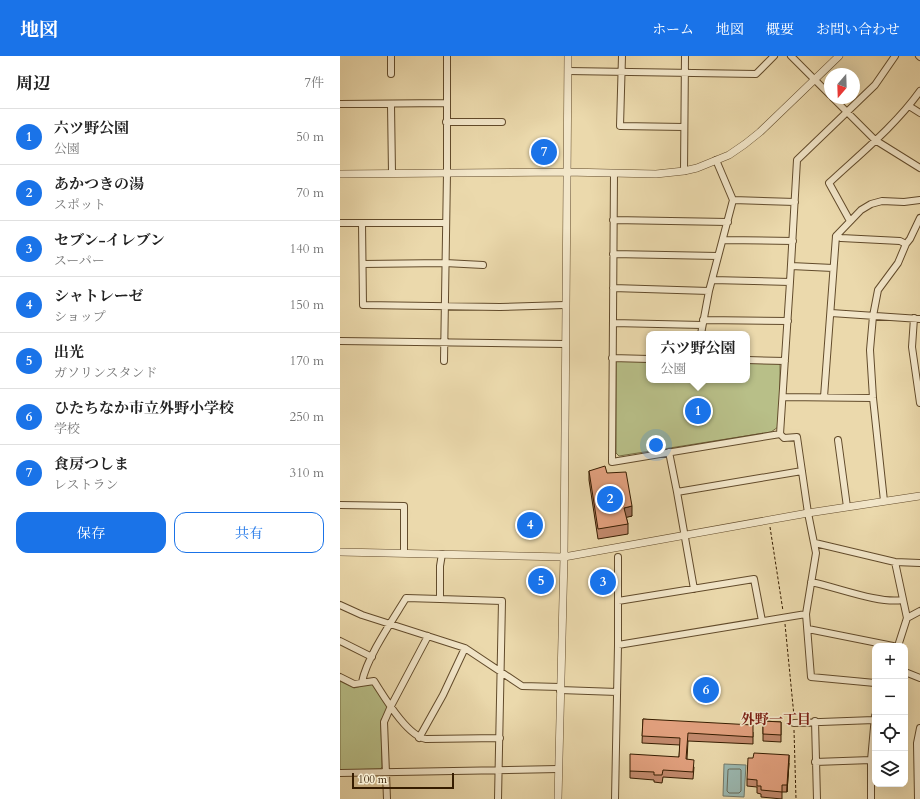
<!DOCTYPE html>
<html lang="ja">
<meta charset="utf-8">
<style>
:root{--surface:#fff;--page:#f6f6f6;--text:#222;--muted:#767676;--line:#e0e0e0;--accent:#1a73e8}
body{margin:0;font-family:Cardo,"Noto Serif JP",serif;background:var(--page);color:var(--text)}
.controls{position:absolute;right:12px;bottom:12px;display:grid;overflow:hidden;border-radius:8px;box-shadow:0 4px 16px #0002}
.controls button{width:36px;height:36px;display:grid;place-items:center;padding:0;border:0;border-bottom:1px solid var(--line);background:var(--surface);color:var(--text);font:20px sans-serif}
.compass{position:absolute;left:484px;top:12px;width:36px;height:36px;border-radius:50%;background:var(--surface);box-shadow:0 4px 16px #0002;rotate:199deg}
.scale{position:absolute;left:12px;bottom:10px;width:102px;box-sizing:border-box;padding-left:4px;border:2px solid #351c00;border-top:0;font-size:11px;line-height:14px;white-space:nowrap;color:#351c00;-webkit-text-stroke:3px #f2e6c9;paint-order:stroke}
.you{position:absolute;left:316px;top:389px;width:14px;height:14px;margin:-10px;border:3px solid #fff;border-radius:50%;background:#1a73e8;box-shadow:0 0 0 6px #1a73e833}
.badge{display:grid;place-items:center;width:26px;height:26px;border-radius:50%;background:var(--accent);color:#fff;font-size:13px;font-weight:700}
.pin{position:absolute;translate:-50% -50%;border:2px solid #fff;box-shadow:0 1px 4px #0006}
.popup{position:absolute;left:306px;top:275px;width:104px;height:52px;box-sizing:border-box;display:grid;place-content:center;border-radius:8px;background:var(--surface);filter:drop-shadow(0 1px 3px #0005);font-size:13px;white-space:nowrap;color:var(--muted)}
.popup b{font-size:15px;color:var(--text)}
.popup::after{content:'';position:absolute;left:50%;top:100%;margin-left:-8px;border:8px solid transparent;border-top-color:var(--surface)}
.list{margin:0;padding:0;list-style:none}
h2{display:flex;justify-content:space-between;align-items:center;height:52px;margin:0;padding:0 16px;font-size:17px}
h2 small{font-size:13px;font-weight:400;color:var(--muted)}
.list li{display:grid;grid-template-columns:26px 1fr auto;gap:12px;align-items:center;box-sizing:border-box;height:56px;padding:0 16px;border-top:1px solid var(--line)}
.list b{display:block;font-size:15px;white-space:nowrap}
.list p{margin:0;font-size:13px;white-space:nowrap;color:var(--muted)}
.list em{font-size:13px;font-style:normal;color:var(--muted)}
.actions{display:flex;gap:8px;padding:12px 16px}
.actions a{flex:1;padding:9px 0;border:1px solid var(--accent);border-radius:12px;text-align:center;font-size:14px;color:var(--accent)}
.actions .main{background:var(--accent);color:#fff}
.icon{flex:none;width:22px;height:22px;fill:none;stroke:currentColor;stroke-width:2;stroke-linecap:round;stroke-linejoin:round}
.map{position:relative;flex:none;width:580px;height:743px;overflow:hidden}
header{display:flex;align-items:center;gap:24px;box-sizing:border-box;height:56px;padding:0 20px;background:var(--accent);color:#fff}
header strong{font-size:19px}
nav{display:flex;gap:22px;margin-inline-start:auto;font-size:14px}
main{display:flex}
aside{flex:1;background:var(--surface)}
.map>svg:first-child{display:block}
</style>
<header>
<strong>地図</strong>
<nav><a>ホーム</a><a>地図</a><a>概要</a><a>お問い合わせ</a></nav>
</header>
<main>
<aside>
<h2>周辺<small>7件</small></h2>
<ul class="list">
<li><span class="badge">1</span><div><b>六ツ野公園</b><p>公園</p></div><em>50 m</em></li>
<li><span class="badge">2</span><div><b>あかつきの湯</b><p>スポット</p></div><em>70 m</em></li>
<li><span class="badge">3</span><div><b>セブン-イレブン</b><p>スーパー</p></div><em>140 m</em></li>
<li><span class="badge">4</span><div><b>シャトレーゼ</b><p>ショップ</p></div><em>150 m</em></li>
<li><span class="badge">5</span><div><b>出光</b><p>ガソリンスタンド</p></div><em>170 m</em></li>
<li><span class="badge">6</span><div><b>ひたちなか市立外野小学校</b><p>学校</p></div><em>250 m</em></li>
<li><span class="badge">7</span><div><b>食房つしま</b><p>レストラン</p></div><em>310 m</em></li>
</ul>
<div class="actions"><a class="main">保存</a><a>共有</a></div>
</aside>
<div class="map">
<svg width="580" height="743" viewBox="0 0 580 743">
<rect width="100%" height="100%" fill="#ebd9ac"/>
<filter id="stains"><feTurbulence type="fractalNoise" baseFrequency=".005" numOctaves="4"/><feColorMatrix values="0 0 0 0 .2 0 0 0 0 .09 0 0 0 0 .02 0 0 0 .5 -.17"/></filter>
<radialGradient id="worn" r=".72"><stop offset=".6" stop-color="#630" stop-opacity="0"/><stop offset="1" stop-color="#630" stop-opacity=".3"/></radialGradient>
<path fill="#b8bf88" stroke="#766e44" d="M276 304H309V324H407V305L434 306 440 308V339L438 371 431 376 279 400 276 397Z
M0 625 14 632 32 627 47 650V654L41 664 42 711 40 713 0 714Z"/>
<path fill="#9bb9b2" stroke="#727a6b" d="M384 708 406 709 404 741 383 740Z"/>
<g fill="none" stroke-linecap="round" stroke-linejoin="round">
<path stroke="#686a59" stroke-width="1" d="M390 713H400L401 714V735L399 737H389L387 735 388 714Z"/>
<g stroke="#624b2b" stroke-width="8">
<path id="minor" d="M51 0V18
M282 0 280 70 344 71
M451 0 490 39
M579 0 580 1
M228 15 416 18 434 0
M493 42 535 84 580 112
M0 48 107 47
M51 49 52 117
M569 50 580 57
M106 66H162
M344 115 345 0
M274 118 272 406 440 378
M393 144 455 146
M273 164 388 166
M510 165 489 127C520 98 555 70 580 35
M0 167H106
M22 167 23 249 160 251 225 249
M496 180 501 182 560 185 566 188
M383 184 453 185
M273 198 378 200
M23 208 105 207 143 209
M451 210 493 212
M372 224 450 226
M273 232 369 235
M491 257 580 263
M574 262 572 291 580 347
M363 264 448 265
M273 267 362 269
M361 278 369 235 393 144 376 104
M0 285 225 288
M272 302 309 303
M407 304 445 305
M104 305 107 117V0
M443 341 533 342
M484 341 496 180 521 154 531 148 542 145 564 146 580 144
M440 378 450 226 457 104 535 29 555 0
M440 378 444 382 457 381 468 457 476 497 466 558 471 621 535 627
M498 384 507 451
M329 396 337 436 354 533
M337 436 462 415
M544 445 533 342 530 294 533 260 538 234 558 207 566 188 570 183 580 162
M0 449 64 450V497
M475 487 555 506 580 507
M555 506 567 562 558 590
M471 526C496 531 539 548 562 544
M100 543 162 545 158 743
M278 545 414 523 422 565
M0 549 22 559 125 592 182 630 220 631
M567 562 580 555
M468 573 553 590
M0 585 32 601
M278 589 466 558
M565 616 580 622
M0 621 14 628 34 625C45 642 67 680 86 683L160 682
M22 626C27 601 52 565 66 542L100 543V510L102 498
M220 634 277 636
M475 665 477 743
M454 667 534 664
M79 682 103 639 125 592
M475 706 531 704
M0 717 218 713
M47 743 44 666 51 650 88 580
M275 743 278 589V501
M531 743V704L535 660
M578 743 577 687 580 672"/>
</g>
<g stroke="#624b2b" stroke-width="8">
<path id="tertiary" d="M0 118 226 116 316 118 344 115 357 112 389 99 405 88 420 76 499 0
M0 496 224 501 468 457 580 440
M218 743 224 501 228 0"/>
</g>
<path stroke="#351c00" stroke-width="1" stroke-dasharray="3 2" stroke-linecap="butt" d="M430 471 443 555
M445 568 454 660
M454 674 456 743"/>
<use href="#minor" stroke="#f2e6c9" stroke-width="6"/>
<use href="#tertiary" stroke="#f2e6c9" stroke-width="7"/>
</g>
<path fill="#c38a6d" stroke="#351c00" d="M249 415 267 417 292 460 286 461 288 468V478L258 483 249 424Z
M303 663 413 676V688L348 685 347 703 354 711 353 723 323 721 322 727 314 726V724L290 722V715L339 701 340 689 302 687Z
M423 665 441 666V686L423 685Z
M449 707 447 736H442V743L421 741V738L417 737V731L407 730V723Z"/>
<path fill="#9f7159" stroke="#351c00" d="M292 450V460L284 462V452Z
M449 699V707L447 736V729Z"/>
<path fill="#e3a17f" stroke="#351c00" d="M265 410 267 417 286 416 292 450 284 452 288 468 258 473 249 415Z
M303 663 413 669V681L348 677 346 703 354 704 353 716 323 714 322 719H314V716L290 715V698L339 701 340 682 302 680Z
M423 665 441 666V679L423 678Z
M414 697 449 699 447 729H442V736L421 734V730H417V724L407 723 408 702H413Z"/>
<g text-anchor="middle" stroke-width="3" stroke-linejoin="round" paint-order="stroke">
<g font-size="14" font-weight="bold" fill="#7a1f14" stroke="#f2e6c9">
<text x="436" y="668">外野一丁目</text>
</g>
</g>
<rect width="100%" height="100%" filter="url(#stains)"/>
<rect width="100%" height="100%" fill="url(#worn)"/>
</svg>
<div class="controls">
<button>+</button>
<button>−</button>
<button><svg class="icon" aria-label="locate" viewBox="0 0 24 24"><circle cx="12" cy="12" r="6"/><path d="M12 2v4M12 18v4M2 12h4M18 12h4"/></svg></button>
<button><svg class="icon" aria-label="layers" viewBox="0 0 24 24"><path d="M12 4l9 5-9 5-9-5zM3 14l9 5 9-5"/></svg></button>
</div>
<svg class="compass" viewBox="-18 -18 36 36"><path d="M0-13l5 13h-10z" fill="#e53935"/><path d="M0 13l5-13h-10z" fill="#767676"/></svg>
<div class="scale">100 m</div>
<div class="you"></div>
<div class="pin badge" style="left:358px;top:355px">1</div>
<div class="popup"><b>六ツ野公園</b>公園</div>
<div class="pin badge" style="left:270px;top:443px">2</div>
<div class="pin badge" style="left:263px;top:526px">3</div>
<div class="pin badge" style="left:190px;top:469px">4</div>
<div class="pin badge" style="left:201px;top:525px">5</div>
<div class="pin badge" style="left:366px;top:634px">6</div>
<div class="pin badge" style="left:204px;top:96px">7</div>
</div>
</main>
